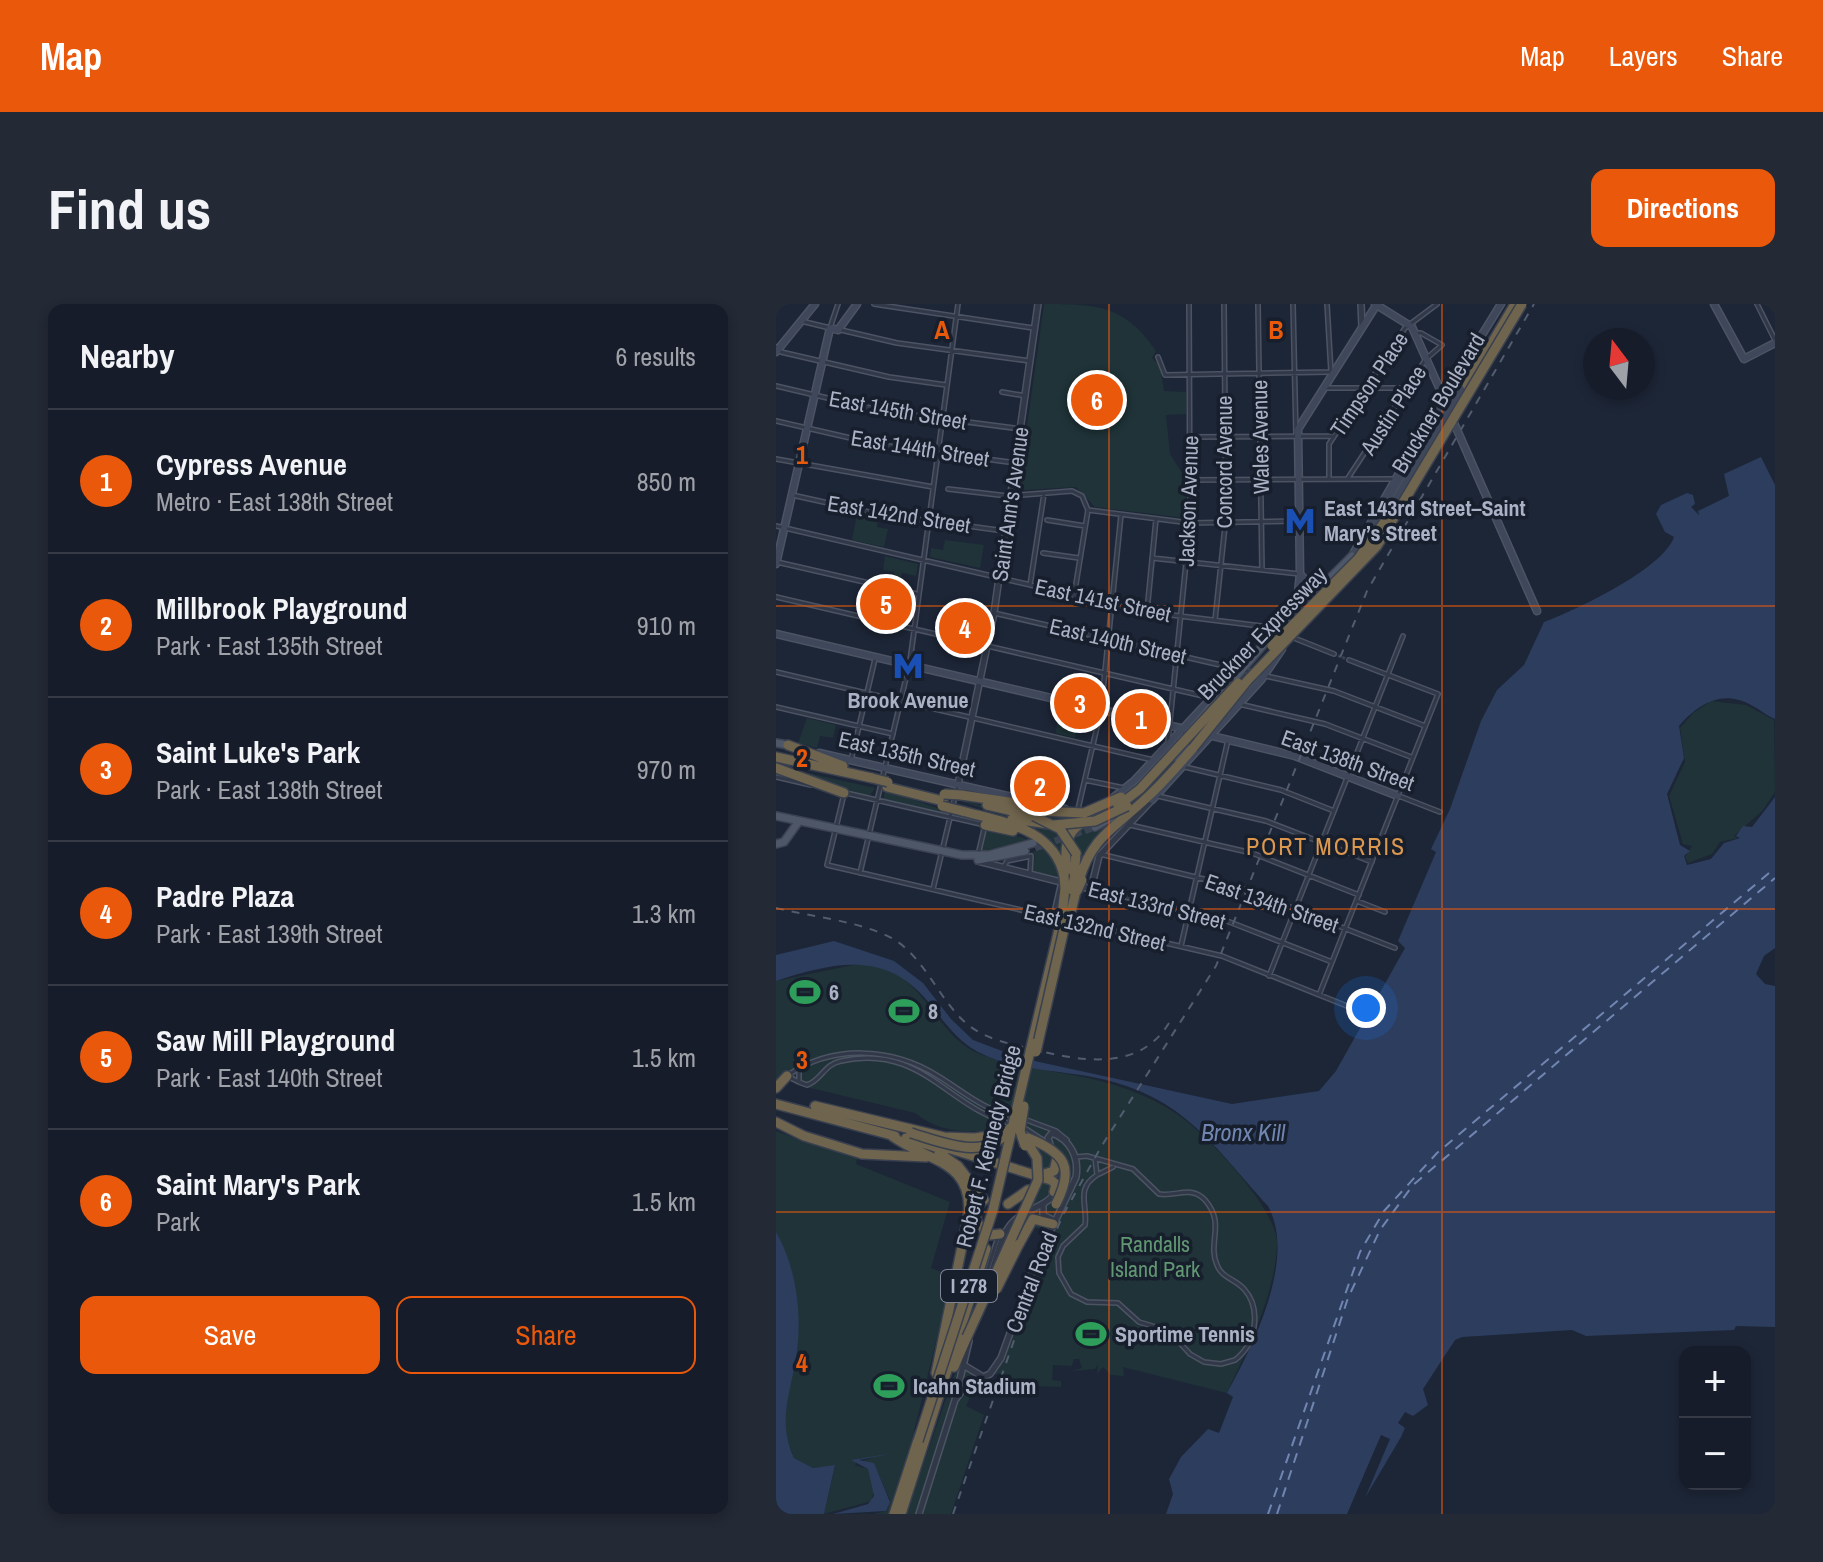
<!DOCTYPE html>
<meta charset="utf-8">
<style>
:root{--surface:#161c29;--page:#232935;--text:#f1f3f6;--muted:#9ea1a8;--line:#353a46;--accent:#ea580c}
body{margin:0;font-family:"Archivo Narrow",sans-serif;background:var(--page);color:var(--text)}
.controls{position:absolute;right:24px;bottom:24px;display:grid;overflow:hidden;border-radius:16px;box-shadow:0 4px 12px #0003}
.controls button{width:72px;height:72px;display:grid;place-items:center;padding:0;border:0;border-bottom:2px solid var(--line);background:var(--surface);color:var(--text);font:40px sans-serif}
.compass{position:absolute;left:807px;top:24px;width:72px;height:72px;border-radius:50%;background:var(--surface);box-shadow:0 4px 12px #0003;rotate:344deg}
.you{position:absolute;left:590px;top:704px;width:28px;height:28px;margin:-20px;border:6px solid #fff;border-radius:50%;background:#1a73e8;box-shadow:0 0 0 12px #1a73e833}
.badge{display:grid;place-items:center;width:52px;height:52px;border-radius:50%;background:var(--accent);color:#fff;font-size:26px;font-weight:700}
.pin{position:absolute;translate:-50% -50%;border:4px solid #fff;box-shadow:0 2px 8px #0006}
.list{margin:0;padding:0;list-style:none}
h2{display:flex;justify-content:space-between;align-items:center;height:104px;margin:0;padding:0 32px;font-size:34px}
h2 small{font-size:26px;font-weight:400;color:var(--muted)}
.list li{display:grid;grid-template-columns:52px 1fr auto;gap:24px;align-items:center;box-sizing:border-box;height:144px;padding:0 32px;border-top:2px solid var(--line)}
.list b{display:block;font-size:30px;white-space:nowrap}
.list p{margin:0;font-size:26px;white-space:nowrap;color:var(--muted)}
.list em{font-size:26px;font-style:normal;color:var(--muted)}
.actions{display:flex;gap:16px;padding:24px 32px}
.actions a{flex:1;padding:18px 0;border:2px solid var(--accent);border-radius:16px;text-align:center;font-size:28px;color:var(--accent)}
.actions .main{background:var(--accent);color:#fff}
.map{position:relative;flex:none;width:999px;height:1210px;overflow:hidden;border-radius:16px}
header{display:flex;align-items:center;gap:48px;box-sizing:border-box;height:112px;padding:0 40px;background:var(--accent);color:#fff}
header strong{font-size:38px}
nav{display:flex;gap:44px;margin-inline-start:auto;font-size:28px}
.intro{display:flex;align-items:center;justify-content:space-between;box-sizing:border-box;height:192px;padding:0 48px}
h1{margin:0;font-size:56px}
.button{padding:20px 36px;border-radius:16px;background:var(--accent);color:#fff;font-size:28px;font-weight:700}
main{display:flex;gap:48px;padding:0 48px}
aside{flex:1;background:var(--surface);border-radius:16px;box-shadow:0 4px 12px #0003}
.map>svg:first-child{display:block}
</style>
<header>
<strong>Map</strong>
<nav><a>Map</a><a>Layers</a><a>Share</a></nav>
</header>
<div class="intro"><h1>Find us</h1><a class="button">Directions</a></div>
<main>
<aside>
<h2>Nearby<small>6 results</small></h2>
<ul class="list">
<li><span class="badge">1</span><div><b>Cypress Avenue</b><p>Metro · East 138th Street</p></div><em>850 m</em></li>
<li><span class="badge">2</span><div><b>Millbrook Playground</b><p>Park · East 135th Street</p></div><em>910 m</em></li>
<li><span class="badge">3</span><div><b>Saint Luke's Park</b><p>Park · East 138th Street</p></div><em>970 m</em></li>
<li><span class="badge">4</span><div><b>Padre Plaza</b><p>Park · East 139th Street</p></div><em>1.3 km</em></li>
<li><span class="badge">5</span><div><b>Saw Mill Playground</b><p>Park · East 140th Street</p></div><em>1.5 km</em></li>
<li><span class="badge">6</span><div><b>Saint Mary's Park</b><p>Park</p></div><em>1.5 km</em></li>
</ul>
<div class="actions"><a class="main">Save</a><a>Share</a></div>
</aside>
<div class="map">
<svg width="999" height="1210" viewBox="0 0 999 1210">
<rect width="100%" height="100%" fill="#1d2637"/>
<path fill="#1f3338" d="M268 0C321 0 349 1 380 47L376 54 384 62 388 87 410 88V110L390 111 394 150 411 177 409 214 319 203 300 183 249 186 243 180Z
M81 210 102 213 101 223 112 225 108 243 76 236Z
M169 236 208 241 204 264 154 253 155 244 167 246Z
M109 252 142 260 140 272 126 269 123 282 116 281 118 268 107 266Z
M100 285 126 291 120 317 94 310Z
M935 397 970 401 998 416 999 488 987 506 958 532 962 534 944 538 936 550 912 559 909 553 916 542 907 540 893 492 909 458 904 424 917 409Z
M283 403 305 408 299 434 280 429Z
M31 414 60 421 57 434 44 432 41 444 22 439Z
M9 464 99 484 93 493Z
M242 472 286 475 281 497 243 489Z
M109 486 170 507 169 510 107 496Z
M178 495 263 515 265 504 297 510 287 537V553L279 545 223 515 224 510Z
M335 516 315 541 301 569 302 542 296 544 293 575 292 544 301 524Z
M209 523 258 537 205 549Z
M259 537 279 554 286 576 256 569 259 551 234 554 260 547Z
M87 659C98 662 112 665 122 671 154 691 167 736 204 750 244 766 287 767 328 778 354 785 384 797 405 813 433 833 503 907 501 941 499 992 472 1043 451 1089L347 1063 348 1072 335 1071 327 1063 321 1070 322 1060 319 1065 296 1067 306 1064 303 1055H298L296 1062 277 1061 276 1076 285 1077V1083L227 1081 230 1072 223 1069 200 1080 190 1102 208 1111 175 1210H130L182 1060 209 1070 222 1054 266 933 263 925 247 917C268 869 282 859 234 823 201 829 167 832 139 809L22 781 9 773 0 781V677Z
M0 827 81 855 80 860 174 898 155 964 176 972 131 1156 113 1210H98L110 1207 114 1196 98 1160 83 1158 96 1154H84L79 1161 92 1165 98 1182 96 1197 48 1210 59 1162 37 1164 18 1154 5 1119 21 1046 22 1012 15 966 0 928Z"/>
<path fill="#2d3d5e" d="M985 153 999 181V415C989 411 981 403 971 399 944 386 920 402 903 422L908 454 891 490 904 541 914 547 908 552 911 561 935 555 948 539 964 534 960 532 967 522 976 523 999 493V644L988 652 980 670 989 680 999 682V1023L960 1022 958 1026 810 1032 796 1026 686 1033 679 1036 647 1085 652 1101 637 1112 629 1108 622 1119 629 1124 625 1133 589 1194 614 1135 605 1131 571 1210H390L397 1190 393 1175 405 1153 432 1125 443 1129 457 1093 451 1089C477 1042 521 954 492 902 437 842 408 792 321 774 283 766 238 767 202 748 178 735 164 711 147 692 105 646 53 660 0 677V651L58 637 118 657 147 679 175 715 197 736 245 754 456 800 543 787 560 767 629 644 622 637 660 548 655 545 674 505 705 417 721 386 748 361 768 318C800 306 887 265 898 233L889 228 880 210 885 201 911 189 917 191 919 200 915 203 923 211 922 207 953 192 948 170Z
M0 928C20 962 26 1009 21 1047 16 1088 0 1114 18 1154L37 1164 59 1161 48 1210H0Z
M118 1149 83 1156 98 1159 114 1198 110 1207 57 1210 92 1200 98 1192 92 1165 75 1156Z"/>
<g fill="none" stroke-linecap="round" stroke-linejoin="round">
<path stroke="#7086b1" stroke-width="2" stroke-dasharray="10 8" stroke-linecap="butt" d="M492 1210 584 948 608 907 661 849 999 564
M501 1210 572 994 604 926 637 881 999 574"/>
<path stroke="#394253" stroke-width="3" stroke-dasharray="3 1.5" stroke-linecap="butt" d="M558 350 573 356"/>
<path stroke="#394253" stroke-width="7" stroke-dasharray="7 3.5" stroke-linecap="butt" d="M259 544 319 523"/>
<g stroke="#4c5363" stroke-width="6">
<path id="minor" d="M98 0 257 24
M482 0 486 266
M517 0 520 132
M981 0 999 36
M0 2V0
M25 17 54 24 62 0
M65 26 121 39 254 57
M0 43 5 48 113 73 170 81
M382 53 389 71 555 68 551 0
M0 82 107 107 245 125
M551 84H631
M226 88 250 92
M0 117 105 141 240 159
M415 133 558 132
M0 155 157 183
M553 174V140L629 24 661 0
M572 174 650 55 666 41 645 29H639
M415 176 619 175
M172 185 232 192 296 187 306 192 312 206 414 219 523 217
M16 191 102 210 229 227
M271 216 309 222
M0 222 371 308 501 324
M267 249 303 254
M376 254 524 270
M1 258 141 290
M254 281 268 190
M298 292 312 206
M0 293 436 394
M371 307 380 215
M218 309 475 368
M439 316 450 213 448 0
M487 322 488 338
M518 334 558 350
M0 368 377 456
M490 372 558 387 649 422
M463 400 549 420 635 453
M0 403 117 430
M392 437 414 219 413 0
M75 456 99 355
M409 463 505 486 558 507
M0 473 35 481
M309 476 348 484
M70 489 209 521 202 551
M68 490 51 561 284 615
M382 492 490 517 596 558
M623 492 664 508
M302 505 325 406 345 211
M354 521 476 549 583 591
M324 550 465 584 619 644
M227 564 231 557 255 552 254 569
M84 569 134 357 182 0
M157 585 182 480
M316 585 451 617 556 658
M581 597 609 608
M277 613 284 582
M291 616 446 652 581 706
M405 642 452 436
M493 672 627 332
M543 691 662 390 573 356
M23 764V778L31 781C45 777 48 760 65 757 146 739 172 805 236 820
M23 778 11 772C56 740 116 743 162 772 188 788 206 805 237 812
M248 815 280 827 291 836
M247 823 270 838
M300 853 311 852 357 865 383 890C400 893 415 881 429 896 450 920 431 938 441 961 446 974 459 975 468 985 486 1005 480 1040 459 1056L445 1060 428 1058 414 1050 393 1027 363 1018 342 999 311 998 295 990 283 969 282 953 287 942 309 921C312 901 299 885 321 871L319 854
M323 870 337 863
M210 981 207 980 222 933"/>
</g>
<g stroke="#4c5363" stroke-width="8">
<path id="tertiary" d="M585 0 586 23
M182 480 218 309 262 0
M202 557 289 579
M303 582 315 585 323 552 376 496
M267 901V911L277 916
M216 967C221 952 225 932 235 920 255 897 288 907 283 860
M189 1062 207 1073
M179 1096 191 1080 214 1070 225 1054 259 960 300 873C303 854 295 836 276 829L272 834 275 844
M143 1210 179 1096 193 1037"/>
</g>
<g stroke="#4c5363" stroke-width="9">
<path id="secondary" d="M599 0 636 23 674 108
M938 0 968 55 999 39
M0 48 39 0
M693 153 761 307
M610 211 690 76
M585 241 666 102
M576 252 651 120 725 0
M0 260 54 24 62 26 81 0
M524 270 542 289
M520 308 524 270 522 125 601 0
M0 330 417 427
M428 430 519 452 622 492
M43 449 289 505
M338 493 358 477 456 372
M376 496 485 376 506 345"/>
</g>
<g stroke="#3b4251" stroke-width="10">
<path id="primary" d="M412 429 488 340 576 252
M0 439 12 441
M399 453 417 441
M0 512 186 551H213L257 539
M319 523 335 514
M0 540 8 538 23 517
M202 556 249 547"/>
</g>
<g stroke="#39404f" stroke-width="12">
<path id="motorway" d="M691 81 739 0
M12 441 67 462
M0 453 96 474
M0 464 68 489
M111 483 167 497
M185 491 273 504
M211 501 258 512
M186 507C226 518 278 524 288 572
M236 515 273 520
M209 521 237 527
M291 566C285 525 300 520 334 506
M298 575 300 549
M303 576C316 534 335 526 365 499 383 483 401 463 417 444
M286 611 289 584
M294 612 300 587
M256 739 285 617
M0 784 11 772
M0 800 119 832
M39 802 168 833 199 834 232 829
M0 818 28 832 86 850 150 853
M116 832C149 857 199 856 192 913L160 1069
M130 834 169 846
M168 843 275 876 280 880 278 888
M163 849 182 862 208 896 199 904 201 919 214 931 224 930
M265 871 278 867 281 854
M232 900 252 886
M243 940 257 915 277 920
M178 1063 191 1033
M118 1210 144 1130
M125 1210 210 945"/>
</g>
<use href="#minor" stroke="#313848" stroke-width="3"/>
<use href="#tertiary" stroke="#313848" stroke-width="5"/>
<use href="#secondary" stroke="#3f475b" stroke-width="6"/>
<use href="#primary" stroke="#4e5768" stroke-width="7"/>
<use href="#motorway" stroke="#6f644d" stroke-width="9"/>
<path stroke="#525c6f" stroke-width="2" stroke-dasharray="8 8" stroke-linecap="butt" d="M0 604C37 613 86 617 119 636 150 656 163 696 191 720 210 736 236 740 259 746 306 757 363 768 393 719
M177 1210 261 971 287 911 325 843 440 662 591 287 758 0"/>
<g stroke="#4c5363" stroke-width="9" stroke-linecap="butt">
<path id="secondary-bridge" d="M678 119 693 153"/>
</g>
<g stroke="#39404f" stroke-width="12" stroke-linecap="butt">
<path id="motorway-bridge" d="M496 342 582 255 614 210
M417 444 471 377 601 242 746 0
M96 474 112 478
M168 490 185 491
M166 502 186 507
M342 502 364 485 462 379
M264 507 308 509 345 493
M258 512 284 525 300 549
M278 521 319 517 351 502
M288 572 289 584
M296 586 298 575
M301 587 306 576
M260 748 291 612
M248 802 244 827 249 842
M135 829C165 838 213 859 234 824
M252 834C289 849 299 863 280 900
M220 986 243 940
M191 1033 262 876 261 854 250 836
M142 1137 217 906 256 739"/>
</g>
<use href="#secondary-bridge" stroke="#3f475b" stroke-width="6"/>
<use href="#motorway-bridge" stroke="#6f644d" stroke-width="9"/>
</g>
<path fill="none" stroke="#e8590c" stroke-width="2" stroke-opacity="0.55" d="M333 0V1210M666 0V1210M0 302H999M0 605H999M0 908H999"/>
<defs>
<g id="metro-bare" transform="scale(2.4)"><path d="M-5.5 5V-5H-3L0 0L3-5H5.5V5H3V-.5L0 4L-3-.5V5Z" fill="#1a4fb4" stroke="#171e2c" stroke-width="2.5" paint-order="stroke"/></g>
<g id="stadium-bare" transform="scale(2.4)"><path d="M0-5a6.5 5 0 1 0 0 10a6.5 5 0 1 0 0-10ZM-3.5-1.8h7v3.6h-7Z" fill="#2e9e5b" stroke="#171e2c" stroke-width="2.5" paint-order="stroke"/></g>
</defs>
<g fill-rule="evenodd">
<use href="#metro-bare" x="524" y="217"/>
<use href="#metro-bare" x="132" y="362"/>
<use href="#stadium-bare" x="29" y="688"/>
<use href="#stadium-bare" x="128" y="707"/>
<use href="#stadium-bare" x="315" y="1030"/>
<use href="#stadium-bare" x="113" y="1082"/>
</g>
<g text-anchor="middle" stroke-width="7" stroke-linejoin="round" paint-order="stroke">
<rect fill="#171e2c" stroke="#7f8697" stroke-width="2" x="165" y="966" width="56" height="32" rx="6"/>
<g font-size="20" font-weight="bold" fill="#abb2c5">
<text x="193" y="989">I 278</text>
</g>
<g font-size="22" fill="#abb2c5" stroke="#171e2c">
<text transform="translate(593 80) rotate(-56)" y="8">Timpson Place</text>
<text transform="translate(662 99) rotate(-59)" y="8">Bruckner Boulevard</text>
<text transform="translate(122 106) rotate(10)" y="8">East 145th Street</text>
<text transform="translate(617 106) rotate(-57)" y="8">Austin Place</text>
<text transform="translate(484 133) rotate(-91)" y="8">Wales Avenue</text>
<text transform="translate(144 144) rotate(9)" y="8">East 144th Street</text>
<text transform="translate(448 158) rotate(-90)" y="8">Concord Avenue</text>
<text transform="translate(412 197) rotate(-88)" y="8">Jackson Avenue</text>
<text transform="translate(234 200) rotate(-82)" y="8">Saint Ann's Avenue</text>
<text transform="translate(123 210) rotate(9)" y="8">East 142nd Street</text>
<text transform="translate(327 296) rotate(12)" y="8">East 141st Street</text>
<text transform="translate(486 329) rotate(-46)" y="8">Bruckner Expressway</text>
<text transform="translate(342 337) rotate(13)" y="8">East 140th Street</text>
<text transform="translate(131 450) rotate(13)" y="8">East 135th Street</text>
<text transform="translate(572 456) rotate(20)" y="8">East 138th Street</text>
<text transform="translate(496 599) rotate(19)" y="8">East 134th Street</text>
<text transform="translate(381 601) rotate(14)" y="8">East 133rd Street</text>
<text transform="translate(319 623) rotate(13)" y="8">East 132nd Street</text>
<text transform="translate(212 842) rotate(-76)" y="8">Robert F. Kennedy Bridge</text>
<text transform="translate(255 978) rotate(-69)" y="8">Central Road</text>
</g>
<g font-size="22" font-weight="bold" fill="#abb2c5" stroke="#171e2c" text-anchor="start">
<text x="548" y="212">East 143rd Street–Saint<tspan x="548" dy="25">Mary’s Street</tspan></text>
<text x="132" y="404" text-anchor="middle">Brook Avenue</text>
<text x="53" y="696">6</text>
<text x="152" y="715">8</text>
<text x="339" y="1038">Sportime Tennis</text>
<text x="137" y="1090">Icahn Stadium</text>
</g>
<g font-size="22" fill="#619772" stroke="#171e2c">
<text x="379" y="948">Randalls<tspan x="379" dy="25">Island Park</tspan></text>
</g>
<g font-size="24" letter-spacing="2" fill="#dc984f" stroke="#171e2c">
<text x="550" y="551">PORT MORRIS</text>
</g>
<g font-size="24" font-style="italic" fill="#7086b1" stroke="#171e2c">
<text x="467" y="837">Bronx Kill</text>
</g>
</g>
<g font-size="26" text-anchor="middle" font-weight="bold" fill="#e8590c" stroke="#171e2c" stroke-width="7" stroke-linejoin="round" paint-order="stroke">
<text x="166" y="35">A</text>
<text x="500" y="35">B</text>
<text x="26" y="160">1</text>
<text x="26" y="463">2</text>
<text x="26" y="765">3</text>
<text x="26" y="1068">4</text>
</g>
</svg>
<div class="controls">
<button>+</button>
<button>−</button>
</div>
<svg class="compass" viewBox="-18 -18 36 36"><path d="M0-13l5 13h-10z" fill="#e53935"/><path d="M0 13l5-13h-10z" fill="#9ea1a8"/></svg>
<div class="you"></div>
<div class="pin badge" style="left:365px;top:415px">1</div>
<div class="pin badge" style="left:264px;top:482px">2</div>
<div class="pin badge" style="left:304px;top:399px">3</div>
<div class="pin badge" style="left:189px;top:324px">4</div>
<div class="pin badge" style="left:110px;top:300px">5</div>
<div class="pin badge" style="left:321px;top:96px">6</div>
</div>
</main>
